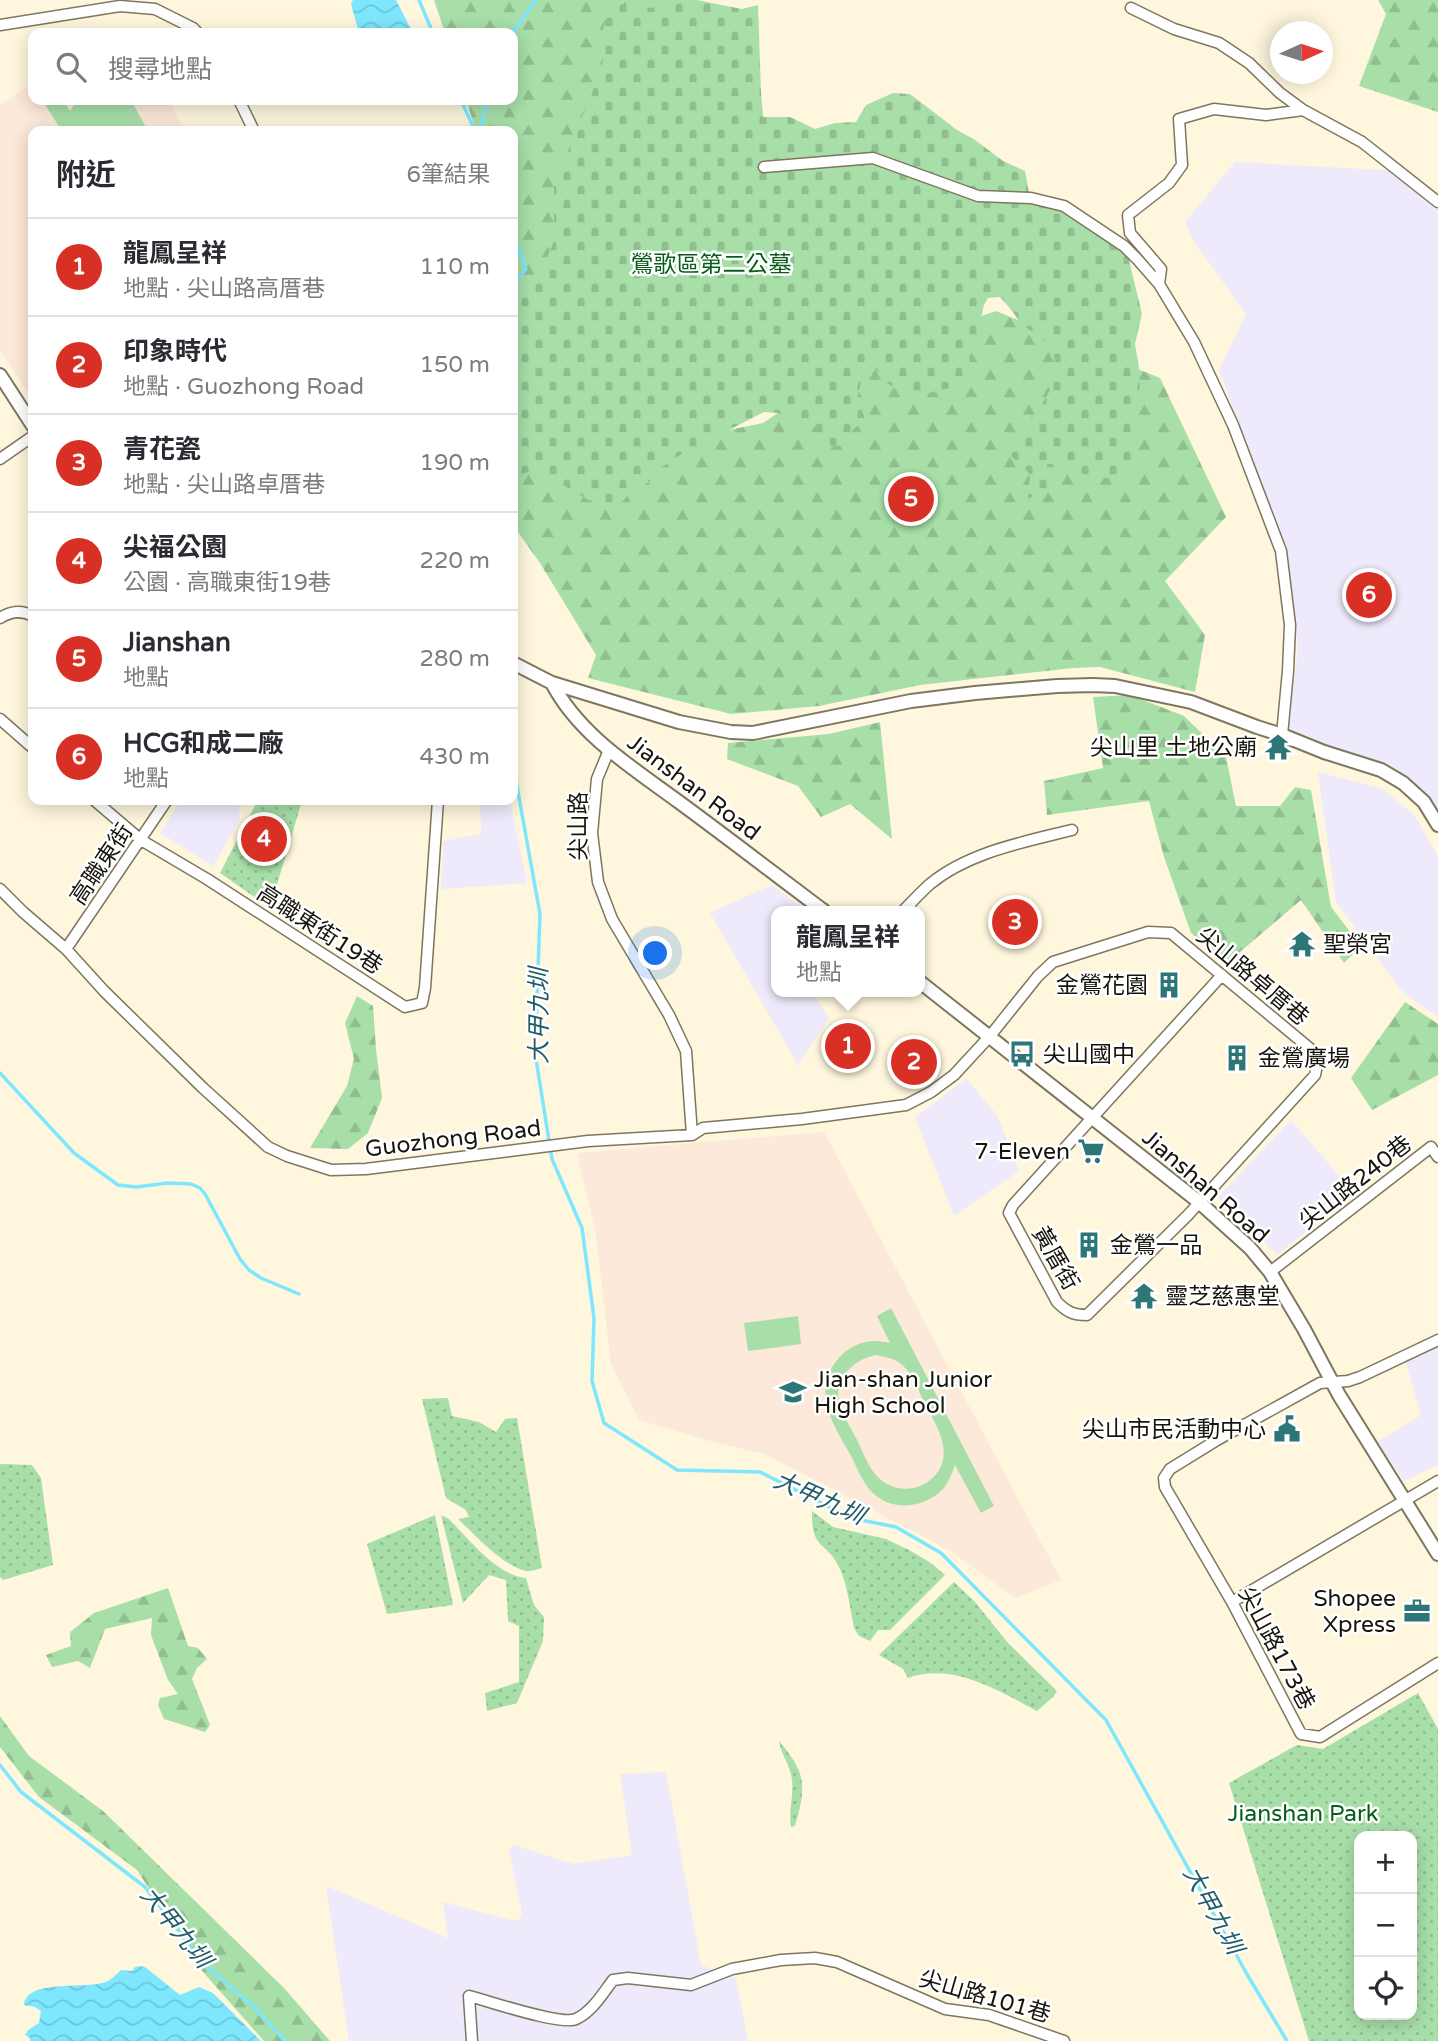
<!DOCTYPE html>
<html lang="zh-TW">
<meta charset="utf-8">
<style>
:root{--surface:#fff;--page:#f7f7f7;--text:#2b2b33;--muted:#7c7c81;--line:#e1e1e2;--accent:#d93025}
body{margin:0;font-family:"Varela Round","Noto Sans TC",sans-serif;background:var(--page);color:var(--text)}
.controls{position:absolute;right:21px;bottom:21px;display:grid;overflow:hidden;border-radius:14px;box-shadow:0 4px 18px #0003}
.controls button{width:63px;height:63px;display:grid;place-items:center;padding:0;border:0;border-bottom:2px solid var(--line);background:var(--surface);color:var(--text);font:35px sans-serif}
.compass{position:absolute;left:1270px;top:21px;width:63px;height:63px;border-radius:50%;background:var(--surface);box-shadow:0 4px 18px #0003;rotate:87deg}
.you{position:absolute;left:656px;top:954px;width:24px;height:24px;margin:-18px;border:5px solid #fff;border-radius:50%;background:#1a73e8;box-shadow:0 0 0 10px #1a73e833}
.badge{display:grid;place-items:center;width:46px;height:46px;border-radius:50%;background:var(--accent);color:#fff;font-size:23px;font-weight:700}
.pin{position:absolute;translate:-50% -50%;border:4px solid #fff;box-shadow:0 2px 7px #0006}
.popup{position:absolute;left:771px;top:906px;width:154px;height:91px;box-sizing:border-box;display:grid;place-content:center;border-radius:14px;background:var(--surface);filter:drop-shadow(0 2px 5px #0005);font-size:23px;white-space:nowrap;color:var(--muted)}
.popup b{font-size:26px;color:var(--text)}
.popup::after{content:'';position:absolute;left:50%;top:100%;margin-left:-14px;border:14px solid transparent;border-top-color:var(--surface)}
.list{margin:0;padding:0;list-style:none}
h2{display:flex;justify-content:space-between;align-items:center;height:91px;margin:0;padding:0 28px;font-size:30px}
h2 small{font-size:23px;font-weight:400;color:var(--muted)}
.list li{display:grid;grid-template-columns:46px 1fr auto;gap:21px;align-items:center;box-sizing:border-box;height:98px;padding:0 28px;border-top:2px solid var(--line)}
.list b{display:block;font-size:26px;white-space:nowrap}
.list p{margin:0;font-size:23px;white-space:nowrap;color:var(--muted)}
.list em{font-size:23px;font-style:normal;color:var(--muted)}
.icon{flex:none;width:38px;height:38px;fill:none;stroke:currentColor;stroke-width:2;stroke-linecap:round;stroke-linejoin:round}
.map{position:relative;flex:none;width:1438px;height:2041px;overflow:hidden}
.search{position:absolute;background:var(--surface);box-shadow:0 4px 18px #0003;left:28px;top:28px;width:490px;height:77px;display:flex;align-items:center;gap:18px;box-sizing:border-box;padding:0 24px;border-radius:14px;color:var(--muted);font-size:26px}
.panel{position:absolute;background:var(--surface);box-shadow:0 4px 18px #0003;left:28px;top:126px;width:490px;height:679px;border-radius:14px}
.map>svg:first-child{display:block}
</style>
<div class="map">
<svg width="1438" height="2041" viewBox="0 0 1438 2041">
<defs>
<pattern id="grass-dots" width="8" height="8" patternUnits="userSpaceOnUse" patternTransform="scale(1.75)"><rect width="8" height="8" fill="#a8dfa9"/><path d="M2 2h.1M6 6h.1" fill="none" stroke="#90be90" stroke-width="1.8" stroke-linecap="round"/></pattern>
<pattern id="forest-firs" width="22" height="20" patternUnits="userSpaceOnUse" patternTransform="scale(1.75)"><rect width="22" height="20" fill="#a8dfa9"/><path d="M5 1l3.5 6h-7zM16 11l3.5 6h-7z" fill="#90be90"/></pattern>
<pattern id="cemetery-stones" width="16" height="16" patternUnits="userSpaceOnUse" patternTransform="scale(1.75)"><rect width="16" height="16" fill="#a8dfa9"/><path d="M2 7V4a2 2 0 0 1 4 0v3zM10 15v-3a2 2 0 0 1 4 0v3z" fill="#90be90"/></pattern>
<pattern id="water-waves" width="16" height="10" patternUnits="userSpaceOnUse" patternTransform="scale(1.75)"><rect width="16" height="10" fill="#7ee7fe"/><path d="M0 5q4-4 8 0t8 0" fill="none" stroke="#6cc5d8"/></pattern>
</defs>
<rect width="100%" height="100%" fill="#fef7dd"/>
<path fill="#eeeafb" d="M1235 162 1401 171 1438 208V814L1393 770 1288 730 1298 647 1291 587 1274 524 1219 370 1246 314 1195 243 1185 222Z
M1318 772 1383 789 1414 815 1438 856V1017L1404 994 1336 902Z
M181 800H238L240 819 213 866 160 833Z
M480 800H510L527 883 441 889 443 841 481 834Z
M772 885 806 911H776V992H812L829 1018 798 1065 710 913Z
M966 1078 997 1115 1019 1171 954 1216 915 1118Z
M1291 1120 1354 1193 1277 1255 1218 1197Z
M1438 1345V1465L1404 1481 1377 1442 1421 1415 1406 1362Z
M666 1772 701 1965 736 1978 748 2041H349L326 1886 448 1938 443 1902 515 1921 519 1919 522 1912 509 1851 514 1845 574 1864 632 1855 620 1774Z"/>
<path fill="#fce9d9" d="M33 82V100H141L143 105 153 100H169L184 131H33V401L0 350V105Z
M824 1132 1061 1580 1015 1598 949 1550 765 1454 717 1443 639 1420 611 1364 596 1235 577 1153Z"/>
<path fill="url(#grass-dots)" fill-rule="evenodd" d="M258 800H291L301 804 270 908 220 873Z
M448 1398 452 1416 479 1422 496 1432 505 1419 517 1418 542 1568C537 1569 531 1572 526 1571 504 1567 474 1534 458 1519L469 1517 466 1510 446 1498 422 1399Z
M0 1464 32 1465 41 1478 53 1565 3 1580 0 1577Z
M812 1511 833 1527 886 1539 909 1550 931 1563 945 1575 890 1630H878L870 1641 859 1636 854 1628C850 1609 848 1587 840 1569 827 1540 811 1552 812 1511Z
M435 1515 453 1605 387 1614 367 1544Z
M441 1515 449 1519C469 1539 496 1575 526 1578L534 1605 544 1617 543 1641 517 1703 487 1711 485 1693 519 1682V1626L508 1621 506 1580 489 1575 463 1603Z
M954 1582 975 1602 1008 1643 1057 1691 1053 1697 1037 1711C998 1690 952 1662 908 1678L903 1669 879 1655Z
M1418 1693 1438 1729V2041H1309L1229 1783 1297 1745 1323 1749ZM1359 1836H1412V2015H1359Z
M779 1741C806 1773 807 1785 795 1826L791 1827C788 1810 794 1797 792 1780 791 1766 781 1755 779 1741Z"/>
<path fill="url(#forest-firs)" d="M434 0H673L513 372V131H476L466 100H513V33H445Z
M1378 0H1438V112L1359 86 1386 14Z
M996 311 1160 378 1226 517 1165 581 1205 635 1195 692 1100 667 1073 668 920 685 819 706 731 714 588 678 596 655 540 563 513 525V474L763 423 861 357Z
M1130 695 1184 716 1226 757 1236 806H1280L1295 787 1311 790 1331 907 1361 946 1344 963 1301 900 1227 963 1191 933 1164 857 1149 801 1047 815 1044 781 1103 768 1093 697Z
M880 722 892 839 850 804 821 817 798 786 727 759 728 743 829 734Z
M357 996 373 1006 376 1049 382 1098 368 1133 348 1149 310 1148 347 1086 354 1059 345 1023Z
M1405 1002 1438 1024V1075L1372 1110 1351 1078Z
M168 1588 188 1646 198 1648 207 1659 197 1668 192 1679 210 1725 205 1732 164 1719 158 1705 160 1698 178 1694 168 1680 151 1635 152 1618 105 1629 90 1668 78 1661 52 1667 46 1655 71 1646 70 1632 94 1613Z
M0 1716 29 1756 103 1811 284 1988 330 2041H264L203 1972 137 1870 39 1797 0 1747Z"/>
<path fill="url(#cemetery-stones)" d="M663 0H697L742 9 758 5 761 91 763 117H790L815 129 835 123 856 122 866 105 893 93 910 94 957 130 975 140 1003 161 1025 171 1031 203 1048 206 1079 217 1127 252 1142 314 1135 344 1139 368 1140 400 1134 414 1138 435 1137 463 1133 477C1117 478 1101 479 1086 475 1067 470 1072 462 1047 464V473L1053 476V486L1028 499 1030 474 1011 456 1009 441C1032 418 1074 377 1047 343 1040 335 1029 331 1021 323 1014 314 1008 305 1000 297L988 298 984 305 965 384C920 395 898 407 870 360L862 363 861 383 857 399 865 418 853 430 844 445 832 447 823 433 807 421 789 420 778 413 764 412 682 454 662 467 650 481 628 495 614 511 601 501 589 500 538 471 524 473 513 484V292L521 291 545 263 554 241V185L601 71 606 42 603 29 612 4C627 4 639 7 653 8Z"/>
<path fill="#a8dfa9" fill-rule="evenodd" d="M42 100H63L70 111 77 100H131L148 131H62Z
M891 1308 994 1506 981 1513 955 1465C952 1473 949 1482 943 1489 926 1507 895 1512 875 1495 863 1485 857 1467 850 1454 841 1438 831 1423 827 1405 819 1375 842 1342 874 1341 879 1341 885 1342 890 1343L877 1316ZM876 1355C885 1357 894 1358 901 1364 912 1373 917 1387 923 1400 936 1426 959 1457 929 1481 913 1493 889 1491 876 1475 867 1465 862 1449 856 1438 851 1428 845 1419 841 1409 831 1382 851 1360 876 1355Z
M798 1316 801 1344 748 1351 744 1323Z"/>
<path fill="url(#water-waves)" d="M353 0H396L413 33H359L351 4Z
M140 1966 145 1967 180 1995 199 1987 213 1993 261 2041H30V2038L25 2035 28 2030 39 2023 41 2011 35 2007 24 2005C27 1977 89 1991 108 1981 112 1979 117 1974 121 1970L132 1971 135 1967Z"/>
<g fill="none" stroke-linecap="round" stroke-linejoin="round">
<path stroke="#7ee7fe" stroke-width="3.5" d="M419 0 433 33
M512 33 536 0
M461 100 475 131
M480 131 487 100
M513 234 526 269 513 284
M513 764 540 914 535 1053 552 1159 582 1228 594 1318 592 1381 604 1423 677 1470 760 1472 851 1518 896 1527 941 1553 1106 1720 1248 1976 1287 2041
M0 1073 74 1153 118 1185 136 1187 168 1183 191 1184 200 1188 205 1194 240 1259 249 1270 261 1278 299 1294
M0 1765 21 1792 145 1887 205 1965 252 2005 285 2041"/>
<g stroke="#7d7760" stroke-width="13">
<path id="minor" d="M1131 8 1174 29 1219 43 1249 63 1280 93 1303 110 1362 142 1438 202
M0 25 120 6 155 9 193 28 198 33
M239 100 254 131
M764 167 873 158 978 196 1031 198 1064 206 1124 246 1138 260 1159 284 1194 342 1233 425 1281 551 1290 625 1288 671 1282 735
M1159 284 1161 269 1130 233 1128 215 1169 183 1182 165 1179 119 1214 109 1266 115 1303 110
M0 459 33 436
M0 618C11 611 22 610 33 616
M0 719 33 748
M609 750 597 779 592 833 598 882 612 919 669 1015 686 1051 692 1135
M94 800 141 840 207 879 405 1007 422 1003 425 988 438 800
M0 889 23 912 66 949 104 991 203 1088 268 1147 287 1156 331 1170 366 1169 588 1141 692 1135 703 1128 802 1119 906 1105 931 1092 954 1075 990 1036 1038 976 1053 962 1148 932 1171 933 1319 1056 1315 1075 1188 1215 1087 1315C1073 1315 1067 1312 1057 1302L1009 1213 1013 1205 1222 975
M903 911C912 902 920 893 930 884 969 852 1024 842 1072 830
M66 949 167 800
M1270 1272 1431 1147 1438 1157
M1438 1340 1360 1377 1348 1381 1320 1383 1217 1440 1170 1469 1164 1478 1165 1487 1232 1602 1301 1734 1320 1737 1438 1663
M1232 1602 1438 1481
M472 2041 469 1996C489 2001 561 2026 576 2019 592 2012 603 1993 613 1980L628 1978 691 1985 732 1969 781 1960 815 1958 837 1962 945 2009 989 2015 1064 2041"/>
</g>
<g stroke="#7d7760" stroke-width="16">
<path id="tertiary" d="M0 375 33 426
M513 663 552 683 679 722 731 732 753 733 911 701 975 693 1057 686 1093 685 1115 686 1191 702 1257 727 1282 735 1324 752 1381 770 1403 783 1424 802 1438 825
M552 683C579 735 633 768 679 802 728 838 776 875 824 911
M920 982 1199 1202 1250 1248 1270 1272 1304 1329 1339 1395 1438 1554"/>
</g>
<use href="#minor" stroke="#fff" stroke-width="10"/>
<use href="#tertiary" stroke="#fff" stroke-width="12"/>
</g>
<defs>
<g id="temple-bare" transform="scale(2.1)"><path d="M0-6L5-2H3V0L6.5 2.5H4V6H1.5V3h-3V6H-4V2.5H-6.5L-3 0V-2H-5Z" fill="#2c7677" stroke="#fff" stroke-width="2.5" paint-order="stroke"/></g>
<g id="building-bare" transform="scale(2.1)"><path d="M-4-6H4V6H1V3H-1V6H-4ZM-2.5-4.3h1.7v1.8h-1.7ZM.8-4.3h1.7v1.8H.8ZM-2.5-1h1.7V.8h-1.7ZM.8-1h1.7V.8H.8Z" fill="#2c7677" stroke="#fff" stroke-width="2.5" paint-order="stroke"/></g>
<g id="bus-bare" transform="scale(2.1)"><path d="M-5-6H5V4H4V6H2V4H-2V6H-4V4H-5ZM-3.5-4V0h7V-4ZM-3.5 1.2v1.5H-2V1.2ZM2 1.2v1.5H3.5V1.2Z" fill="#2c7677" stroke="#fff" stroke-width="2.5" paint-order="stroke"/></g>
<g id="supermarket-bare" transform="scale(2.1)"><path d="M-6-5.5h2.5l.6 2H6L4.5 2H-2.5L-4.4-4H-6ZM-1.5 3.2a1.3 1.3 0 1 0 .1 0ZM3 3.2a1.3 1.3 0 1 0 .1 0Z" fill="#2c7677" stroke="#fff" stroke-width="2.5" paint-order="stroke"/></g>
<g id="school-bare" transform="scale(2.1)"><path d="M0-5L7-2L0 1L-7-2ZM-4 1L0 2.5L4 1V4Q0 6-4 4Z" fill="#2c7677" stroke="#fff" stroke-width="2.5" paint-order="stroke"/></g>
<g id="civic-bare" transform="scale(2.1)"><path d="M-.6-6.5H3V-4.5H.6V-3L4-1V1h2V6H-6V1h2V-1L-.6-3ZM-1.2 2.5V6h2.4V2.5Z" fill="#2c7677" stroke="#fff" stroke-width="2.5" paint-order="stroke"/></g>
<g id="office-bare" transform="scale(2.1)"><path d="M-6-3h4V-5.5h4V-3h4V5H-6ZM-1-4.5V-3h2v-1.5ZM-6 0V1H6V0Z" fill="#2c7677" stroke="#fff" stroke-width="2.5" paint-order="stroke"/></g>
</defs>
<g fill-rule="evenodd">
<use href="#temple-bare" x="1278" y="747"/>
<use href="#temple-bare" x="1302" y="944"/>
<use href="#building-bare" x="1169" y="985"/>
<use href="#bus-bare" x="1022" y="1054"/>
<use href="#building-bare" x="1237" y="1058"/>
<use href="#supermarket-bare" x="1091" y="1151"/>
<use href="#building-bare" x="1089" y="1245"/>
<use href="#temple-bare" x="1144" y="1296"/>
<use href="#school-bare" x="793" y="1392"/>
<use href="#civic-bare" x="1287" y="1429"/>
<use href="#office-bare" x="1417" y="1611"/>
</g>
<g text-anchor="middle" stroke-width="5" stroke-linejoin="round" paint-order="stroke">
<g font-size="23" fill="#085d18" stroke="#fff">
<text x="711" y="272">鶯歌區第二公墓</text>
<text x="1303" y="1821">Jianshan Park</text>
</g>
<g font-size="23" fill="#16140b" stroke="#fff" text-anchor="start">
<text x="1257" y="755" text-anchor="end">尖山里 土地公廟</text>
<text x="1323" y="952">聖榮宮</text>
<text x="1148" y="993" text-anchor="end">金鶯花園</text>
<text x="1043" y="1062">尖山國中</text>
<text x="1258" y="1066">金鶯廣場</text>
<text x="1070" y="1159" text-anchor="end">7-Eleven</text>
<text x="1110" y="1253">金鶯一品</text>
<text x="1165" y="1304">靈芝慈惠堂</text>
<text x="814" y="1387">Jian-shan Junior<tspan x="814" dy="26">High School</tspan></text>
<text x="1266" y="1437" text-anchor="end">尖山市民活動中心</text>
<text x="1396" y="1606" text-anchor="end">Shopee<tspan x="1396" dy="26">Xpress</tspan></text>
</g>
<g font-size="23" fill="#16140b" stroke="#fff">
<text transform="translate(694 787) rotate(37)" y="8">Jianshan Road</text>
<text transform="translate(578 826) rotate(-90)" y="8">尖山路</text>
<text transform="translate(101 864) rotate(-56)" y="8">高職東街</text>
<text transform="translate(320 929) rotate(33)" y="8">高職東街19巷</text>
<text transform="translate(1253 976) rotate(40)" y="8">尖山路卓厝巷</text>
<text transform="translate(453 1138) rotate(-7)" y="8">Guozhong Road</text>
<text transform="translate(1355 1182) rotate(-38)" y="8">尖山路240巷</text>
<text transform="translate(1206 1186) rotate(41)" y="8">Jianshan Road</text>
<text transform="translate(1056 1258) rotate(60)" y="8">黃厝街</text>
<text transform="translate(1277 1648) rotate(62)" y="8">尖山路173巷</text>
<text transform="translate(985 1996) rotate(16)" y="8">尖山路101巷</text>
</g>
<g font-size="24" font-style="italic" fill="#225d69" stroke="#fff">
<text transform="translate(539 1016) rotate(-90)" y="8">大甲九圳</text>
<text transform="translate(819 1498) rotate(24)" y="8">大甲九圳</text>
<text transform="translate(1213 1910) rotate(61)" y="8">大甲九圳</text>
<text transform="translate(176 1927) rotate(51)" y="8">大甲九圳</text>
</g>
</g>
</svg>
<div class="controls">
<button>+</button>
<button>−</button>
<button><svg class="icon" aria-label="locate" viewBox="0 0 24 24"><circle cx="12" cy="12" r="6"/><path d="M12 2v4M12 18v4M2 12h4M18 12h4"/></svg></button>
</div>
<svg class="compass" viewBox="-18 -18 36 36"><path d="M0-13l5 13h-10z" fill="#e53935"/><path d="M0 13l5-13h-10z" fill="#7c7c81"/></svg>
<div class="you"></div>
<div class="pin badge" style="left:848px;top:1046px">1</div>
<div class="popup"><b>龍鳳呈祥</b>地點</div>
<div class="pin badge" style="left:914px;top:1062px">2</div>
<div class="pin badge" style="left:1015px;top:922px">3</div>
<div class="pin badge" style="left:264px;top:839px">4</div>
<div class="pin badge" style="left:911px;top:499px">5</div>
<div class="pin badge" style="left:1369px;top:595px">6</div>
<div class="search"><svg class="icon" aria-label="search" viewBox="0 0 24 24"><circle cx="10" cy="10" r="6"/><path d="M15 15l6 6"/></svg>搜尋地點</div>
<section class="panel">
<h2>附近<small>6筆結果</small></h2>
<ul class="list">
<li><span class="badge">1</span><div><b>龍鳳呈祥</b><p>地點 · 尖山路高厝巷</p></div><em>110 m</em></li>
<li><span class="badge">2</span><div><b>印象時代</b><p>地點 · Guozhong Road</p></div><em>150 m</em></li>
<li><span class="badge">3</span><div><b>青花瓷</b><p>地點 · 尖山路卓厝巷</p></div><em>190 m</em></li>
<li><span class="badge">4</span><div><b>尖福公園</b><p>公園 · 高職東街19巷</p></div><em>220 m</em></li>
<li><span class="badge">5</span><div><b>Jianshan</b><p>地點</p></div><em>280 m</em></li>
<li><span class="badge">6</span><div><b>HCG和成二廠</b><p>地點</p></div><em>430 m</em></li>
</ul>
</section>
</div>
